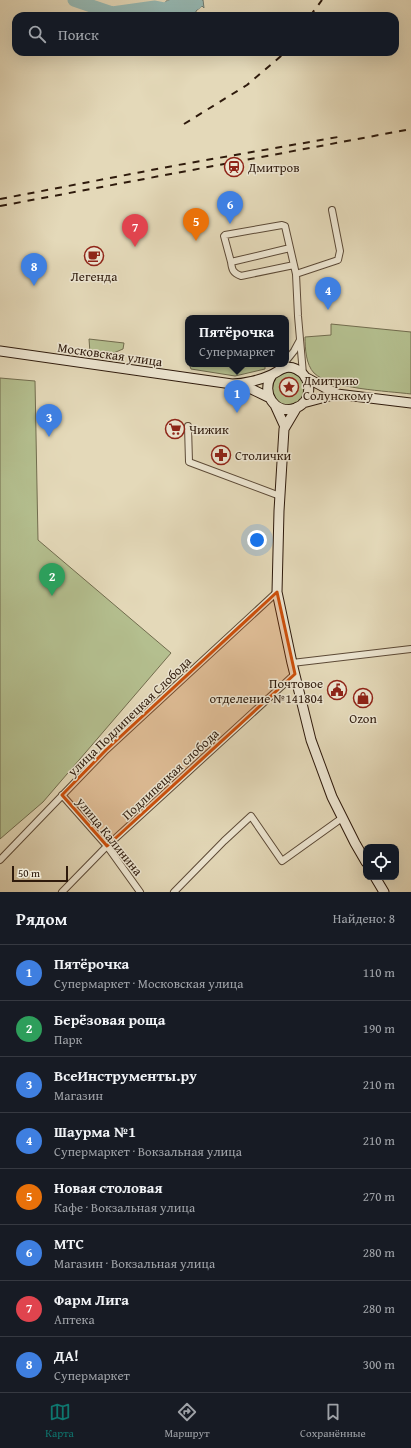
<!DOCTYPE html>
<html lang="ru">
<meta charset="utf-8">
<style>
:root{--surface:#171b24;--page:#242831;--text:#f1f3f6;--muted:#9ea1a6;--line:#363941;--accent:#0f766e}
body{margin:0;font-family:"Gentium Book Plus",serif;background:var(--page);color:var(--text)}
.controls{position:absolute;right:12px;bottom:12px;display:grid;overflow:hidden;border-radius:8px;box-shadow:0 4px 16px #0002}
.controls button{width:36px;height:36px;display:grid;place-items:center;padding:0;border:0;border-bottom:1px solid var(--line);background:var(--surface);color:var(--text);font:20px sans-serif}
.scale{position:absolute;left:12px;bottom:10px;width:56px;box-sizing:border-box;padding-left:4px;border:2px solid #2e1a0c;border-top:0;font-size:11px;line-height:14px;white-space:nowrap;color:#2e1a0c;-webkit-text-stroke:3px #ede6d2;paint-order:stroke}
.you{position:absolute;left:257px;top:540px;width:14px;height:14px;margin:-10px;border:3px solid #fff;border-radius:50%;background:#1a73e8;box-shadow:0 0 0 6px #1a73e833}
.badge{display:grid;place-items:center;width:26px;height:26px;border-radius:50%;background:var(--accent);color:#fff;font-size:13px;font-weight:700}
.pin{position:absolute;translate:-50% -33px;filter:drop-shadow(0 1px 2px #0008)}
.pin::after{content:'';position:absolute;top:21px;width:14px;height:12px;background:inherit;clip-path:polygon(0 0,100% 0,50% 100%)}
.popup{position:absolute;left:185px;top:315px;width:104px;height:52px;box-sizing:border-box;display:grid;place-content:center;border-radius:8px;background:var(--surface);filter:drop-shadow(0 1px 3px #0005);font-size:13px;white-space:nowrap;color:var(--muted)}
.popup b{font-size:15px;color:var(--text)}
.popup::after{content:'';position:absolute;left:50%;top:100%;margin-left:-8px;border:8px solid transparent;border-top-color:var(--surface)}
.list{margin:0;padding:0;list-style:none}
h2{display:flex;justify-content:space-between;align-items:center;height:52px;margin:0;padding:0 16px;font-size:17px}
h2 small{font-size:13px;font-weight:400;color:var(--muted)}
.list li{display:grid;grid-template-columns:26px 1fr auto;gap:12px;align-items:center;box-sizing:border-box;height:56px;padding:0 16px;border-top:1px solid var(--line)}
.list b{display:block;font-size:15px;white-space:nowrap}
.list p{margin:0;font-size:13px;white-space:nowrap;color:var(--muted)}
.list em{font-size:13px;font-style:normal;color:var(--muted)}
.icon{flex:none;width:22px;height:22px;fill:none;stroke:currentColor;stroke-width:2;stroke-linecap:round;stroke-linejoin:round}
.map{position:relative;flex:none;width:411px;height:892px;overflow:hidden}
.search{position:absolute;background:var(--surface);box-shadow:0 4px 16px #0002;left:12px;right:12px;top:12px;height:44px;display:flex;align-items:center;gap:10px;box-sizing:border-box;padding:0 14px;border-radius:12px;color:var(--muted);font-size:15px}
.sheet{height:500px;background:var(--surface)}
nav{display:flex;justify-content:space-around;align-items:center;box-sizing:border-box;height:56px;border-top:1px solid var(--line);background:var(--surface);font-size:11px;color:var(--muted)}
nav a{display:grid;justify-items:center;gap:2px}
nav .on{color:var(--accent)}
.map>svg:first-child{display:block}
</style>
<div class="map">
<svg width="411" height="892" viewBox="0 0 411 892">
<rect width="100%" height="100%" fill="#e4d9b9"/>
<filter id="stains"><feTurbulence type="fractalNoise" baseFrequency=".005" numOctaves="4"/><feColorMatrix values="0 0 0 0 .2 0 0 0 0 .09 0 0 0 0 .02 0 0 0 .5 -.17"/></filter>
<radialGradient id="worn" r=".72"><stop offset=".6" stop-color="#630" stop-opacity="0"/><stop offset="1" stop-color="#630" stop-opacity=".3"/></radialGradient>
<path fill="#b4bf8f" stroke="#716c4e" d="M331 324 411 332V394C388 391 330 389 314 373 306 365 305 348 305 337L331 335Z
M89 339 124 343 123 349 104 357 90 353Z
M189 364H265V369L235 376 191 369Z
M282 371 297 373 306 385 302 400 289 407 274 401 271 381Z
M0 378 35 381 38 540 171 653 43 802 0 839Z"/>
<path fill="#96b9b4" stroke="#6c7971" d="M176 0 180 1 203 0 204 8 202 6 196 11V13L188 16H176L169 9H165L166 1Z"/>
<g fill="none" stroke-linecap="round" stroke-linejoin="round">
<path stroke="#96b9b4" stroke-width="13" d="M74 0 112 13 155 7 165 9 175 5 196 3 195 0"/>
<g stroke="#5c4a37" stroke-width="8">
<path id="minor" d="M290 248 231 262 224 236 225 235 282 225 285 226 296 274 298 316 303 374
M231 262C232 270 233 273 241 276L294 265
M296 274 338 260 340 251 332 210
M286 361 294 351 300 340
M188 426 189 462 280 496
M292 663 411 649
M62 795 107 846 140 892
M0 860 106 750 277 592
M62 892 107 846 295 674
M174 892 224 841 251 816 282 861 342 818"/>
</g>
<g stroke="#2e1a0c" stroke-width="11">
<path id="secondary" d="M0 351 232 384C244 384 260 380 271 375 280 371 285 364 296 369 313 377 313 401 296 408 275 416 260 392 272 375
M305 377 337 394
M241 384 268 397
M303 403 337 394 411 403
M275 405 285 427
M297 407 284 429 279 511 277 592 292 663 311 740 332 797 355 843 366 862
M375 877 384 892"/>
</g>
<use href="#minor" stroke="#ede6d2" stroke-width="6"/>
<use href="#secondary" stroke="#ede6d2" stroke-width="9"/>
<path stroke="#2e1a0c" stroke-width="2" stroke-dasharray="7 7" stroke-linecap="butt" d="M310 16 322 0
M184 124 247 85 281 56 284 52
M0 199 178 165 338 137
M0 206 411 129"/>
</g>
<path fill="#cc500c" fill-opacity="0.2" stroke="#cc500c" stroke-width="3" stroke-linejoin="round" d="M277 592 295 674 107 846 62 795 106 750Z"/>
<defs>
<g id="station-ring" transform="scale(1)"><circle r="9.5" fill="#ede6d2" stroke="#8f2418" stroke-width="1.5"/><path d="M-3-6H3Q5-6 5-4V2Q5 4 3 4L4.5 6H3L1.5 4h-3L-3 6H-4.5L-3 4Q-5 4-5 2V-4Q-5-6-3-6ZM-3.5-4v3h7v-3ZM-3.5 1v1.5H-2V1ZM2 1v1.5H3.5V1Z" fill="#8f2418"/></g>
<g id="cafe-ring" transform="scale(1)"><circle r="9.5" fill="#ede6d2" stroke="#8f2418" stroke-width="1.5"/><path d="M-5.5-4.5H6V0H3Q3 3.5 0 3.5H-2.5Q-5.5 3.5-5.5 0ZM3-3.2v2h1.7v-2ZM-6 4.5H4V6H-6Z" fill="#8f2418"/></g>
<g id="sight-ring" transform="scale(1)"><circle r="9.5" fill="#ede6d2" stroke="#8f2418" stroke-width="1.5"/><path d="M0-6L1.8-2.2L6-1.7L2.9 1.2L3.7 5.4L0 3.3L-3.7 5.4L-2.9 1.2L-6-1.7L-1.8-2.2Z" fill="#8f2418"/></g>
<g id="supermarket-ring" transform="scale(1)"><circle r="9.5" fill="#ede6d2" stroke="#8f2418" stroke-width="1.5"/><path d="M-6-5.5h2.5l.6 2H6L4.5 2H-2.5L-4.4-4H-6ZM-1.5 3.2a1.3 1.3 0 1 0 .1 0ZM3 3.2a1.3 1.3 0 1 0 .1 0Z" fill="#8f2418"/></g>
<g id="pharmacy-ring" transform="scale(1)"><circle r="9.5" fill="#ede6d2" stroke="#8f2418" stroke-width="1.5"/><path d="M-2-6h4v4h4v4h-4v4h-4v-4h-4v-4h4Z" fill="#8f2418"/></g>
<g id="civic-ring" transform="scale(1)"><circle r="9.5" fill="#ede6d2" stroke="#8f2418" stroke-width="1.5"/><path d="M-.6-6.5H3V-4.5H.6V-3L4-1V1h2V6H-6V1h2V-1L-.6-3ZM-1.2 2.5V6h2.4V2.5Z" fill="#8f2418"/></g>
<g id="shop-ring" transform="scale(1)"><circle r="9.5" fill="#ede6d2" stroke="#8f2418" stroke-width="1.5"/><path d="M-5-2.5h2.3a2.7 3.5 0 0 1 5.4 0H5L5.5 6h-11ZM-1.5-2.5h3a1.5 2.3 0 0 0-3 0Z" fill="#8f2418"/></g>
</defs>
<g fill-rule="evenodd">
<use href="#station-ring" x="234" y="167"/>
<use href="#cafe-ring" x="94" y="256"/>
<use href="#sight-ring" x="289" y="387"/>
<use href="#supermarket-ring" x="175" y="429"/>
<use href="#pharmacy-ring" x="221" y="455"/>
<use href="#civic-ring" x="337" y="690"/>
<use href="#shop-ring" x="363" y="698"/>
</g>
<g text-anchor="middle" stroke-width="3" stroke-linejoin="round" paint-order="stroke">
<g font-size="13" fill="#2e1a0c" stroke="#ede6d2" text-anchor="start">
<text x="248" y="172">Дмитров</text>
<text x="94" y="281" text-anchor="middle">Легенда</text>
<text x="303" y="385">Дмитрию<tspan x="303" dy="15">Солунскому</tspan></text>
<text x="189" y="434">Чижик</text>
<text x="235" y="460">Столички</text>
<text x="323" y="688" text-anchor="end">Почтовое<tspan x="323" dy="15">отделение №141804</tspan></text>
<text x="363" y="723" text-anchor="middle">Ozon</text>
</g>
<g font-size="13" fill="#2e1a0c" stroke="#ede6d2">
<text transform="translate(110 354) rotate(8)" y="5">Московская улица</text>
<text transform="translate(129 716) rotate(-44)" y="5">улица Подлипецкая Слобода</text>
<text transform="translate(170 774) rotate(-43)" y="5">Подлипецкая слобода</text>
<text transform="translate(110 836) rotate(51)" y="5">улица Калинина</text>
</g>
</g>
<rect width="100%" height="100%" filter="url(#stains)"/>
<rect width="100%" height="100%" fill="url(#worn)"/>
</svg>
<div class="controls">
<button><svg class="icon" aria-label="locate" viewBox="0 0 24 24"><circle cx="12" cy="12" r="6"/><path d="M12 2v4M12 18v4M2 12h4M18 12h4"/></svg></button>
</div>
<div class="scale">50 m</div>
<div class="you"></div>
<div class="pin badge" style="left:237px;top:413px;background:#3f7fe0">1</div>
<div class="popup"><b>Пятёрочка</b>Супермаркет</div>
<div class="pin badge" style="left:52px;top:596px;background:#2e9e5b">2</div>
<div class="pin badge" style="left:49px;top:437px;background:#3f7fe0">3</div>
<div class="pin badge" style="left:328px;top:310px;background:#3f7fe0">4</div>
<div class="pin badge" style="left:196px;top:241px;background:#e8710a">5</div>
<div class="pin badge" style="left:230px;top:224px;background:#3f7fe0">6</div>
<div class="pin badge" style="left:135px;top:247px;background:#e0444e">7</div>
<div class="pin badge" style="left:34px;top:286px;background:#3f7fe0">8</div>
<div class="search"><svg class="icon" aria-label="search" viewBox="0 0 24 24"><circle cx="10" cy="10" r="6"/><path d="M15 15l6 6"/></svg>Поиск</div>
</div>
<section class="sheet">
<h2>Рядом<small>Найдено: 8</small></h2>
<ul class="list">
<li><span class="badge" style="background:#3f7fe0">1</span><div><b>Пятёрочка</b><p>Супермаркет · Московская улица</p></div><em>110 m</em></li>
<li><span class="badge" style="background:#2e9e5b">2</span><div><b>Берёзовая роща</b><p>Парк</p></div><em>190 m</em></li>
<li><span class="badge" style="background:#3f7fe0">3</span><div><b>ВсеИнструменты.ру</b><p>Магазин</p></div><em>210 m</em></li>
<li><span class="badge" style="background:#3f7fe0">4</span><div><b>Шаурма №1</b><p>Супермаркет · Вокзальная улица</p></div><em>210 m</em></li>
<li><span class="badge" style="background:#e8710a">5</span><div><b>Новая столовая</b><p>Кафе · Вокзальная улица</p></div><em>270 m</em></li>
<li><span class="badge" style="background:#3f7fe0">6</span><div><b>МТС</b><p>Магазин · Вокзальная улица</p></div><em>280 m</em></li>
<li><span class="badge" style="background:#e0444e">7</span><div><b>Фарм Лига</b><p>Аптека</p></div><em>280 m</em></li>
<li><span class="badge" style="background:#3f7fe0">8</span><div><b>ДА!</b><p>Супермаркет</p></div><em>300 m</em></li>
</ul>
</section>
<nav>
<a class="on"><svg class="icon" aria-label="map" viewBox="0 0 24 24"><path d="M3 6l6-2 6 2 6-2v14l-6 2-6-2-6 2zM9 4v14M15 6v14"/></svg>Карта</a>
<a><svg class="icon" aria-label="directions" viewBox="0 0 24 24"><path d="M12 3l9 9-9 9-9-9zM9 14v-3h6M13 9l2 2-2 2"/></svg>Маршрут</a>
<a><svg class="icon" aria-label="saved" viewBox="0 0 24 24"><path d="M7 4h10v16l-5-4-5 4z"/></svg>Сохранённые</a>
</nav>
